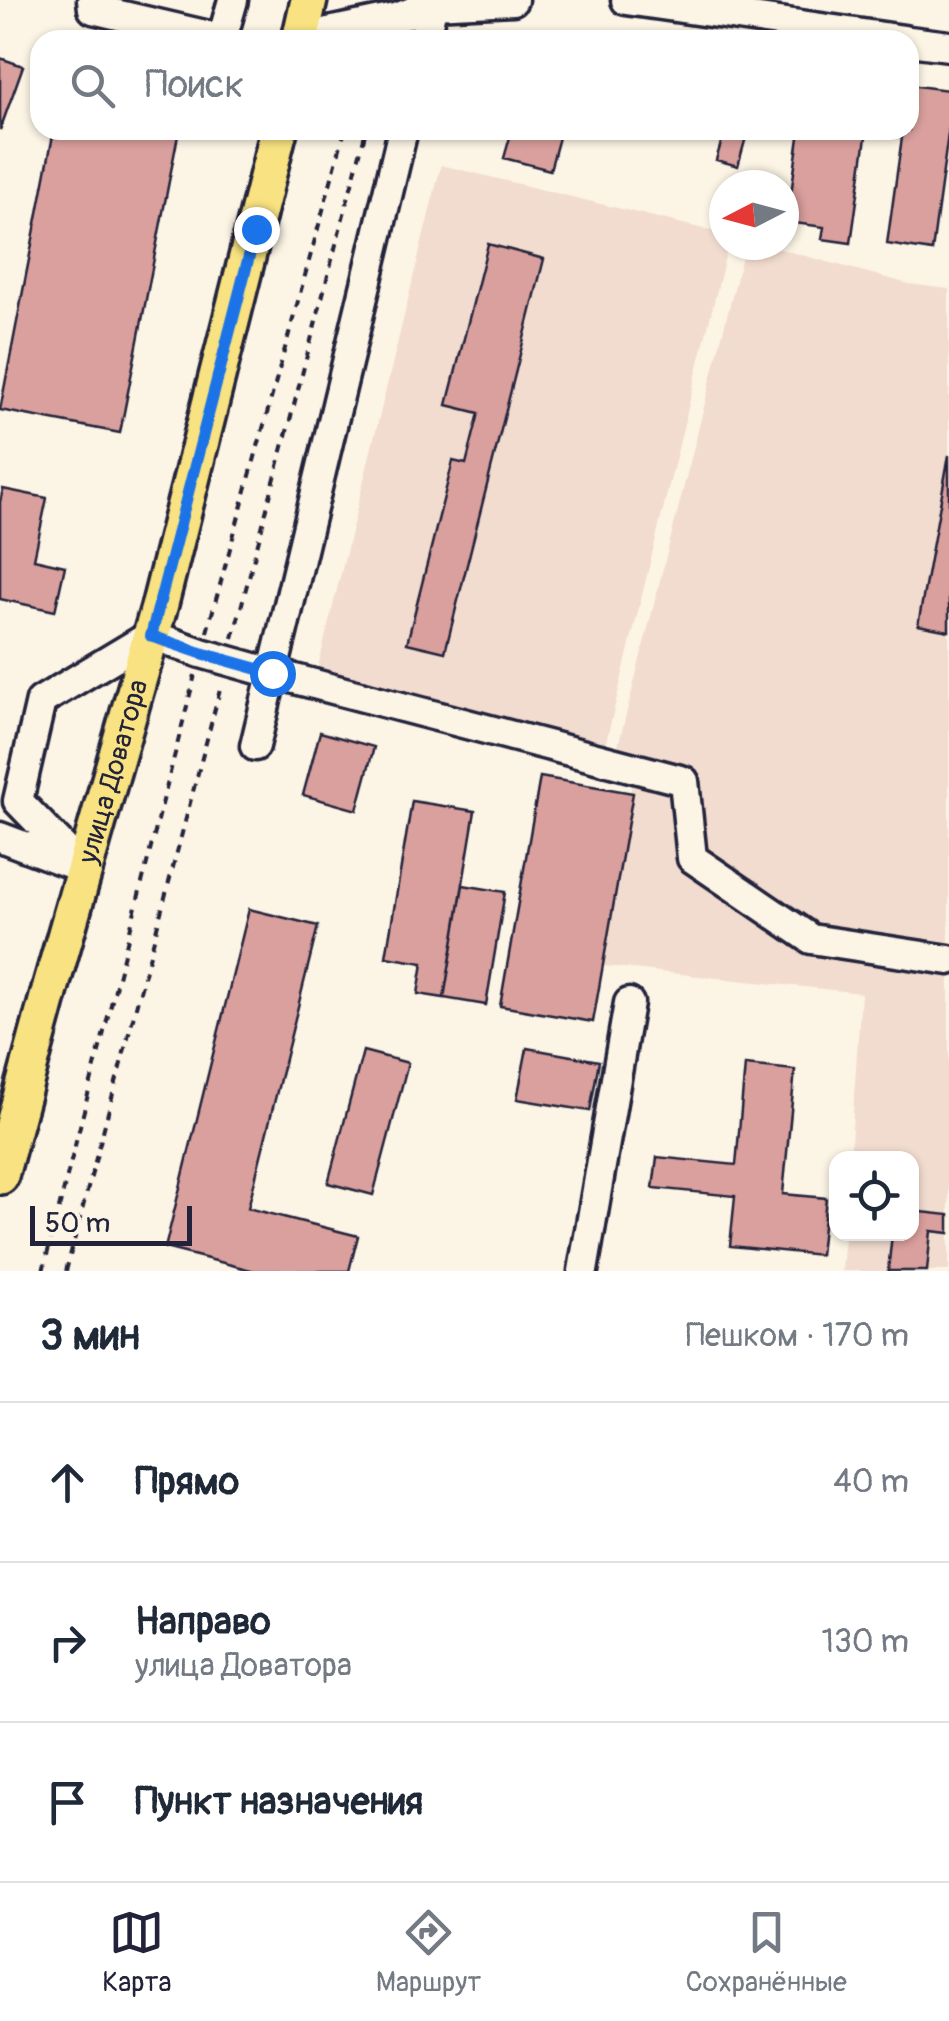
<!DOCTYPE html>
<html lang="ru">
<meta charset="utf-8">
<style>
:root{--surface:#fff;--page:#f6f6f7;--text:#1f2937;--muted:#747a83;--line:#e0e1e3;--accent:#22223b}
body{margin:0;font-family:Pangolin,sans-serif;background:var(--page);color:var(--text)}
.controls{position:absolute;right:30px;bottom:30px;display:grid;overflow:hidden;border-radius:20px;box-shadow:0 2px 8px #0004}
.controls button{width:90px;height:90px;display:grid;place-items:center;padding:0;border:0;border-bottom:2px solid var(--line);background:var(--surface);color:var(--text);font:50px sans-serif}
.compass{position:absolute;left:709px;top:170px;width:90px;height:90px;border-radius:50%;background:var(--surface);box-shadow:0 2px 8px #0004;rotate:264deg}
.scale{position:absolute;left:30px;bottom:25px;width:162px;box-sizing:border-box;padding-left:10px;border:5px solid #22223b;border-top:0;font-size:28px;line-height:35px;white-space:nowrap;color:#22223b;-webkit-text-stroke:8px #fcf5e5;paint-order:stroke}
.stop{position:absolute;width:30px;height:30px;margin:-22px;border:8px solid #1a73e8;border-radius:50%;background:#fff}
.stop.end{background:#1a73e8;border-color:#fff;box-shadow:0 2px 10px #0008}
.list{margin:0;padding:0;list-style:none}
h2{display:flex;justify-content:space-between;align-items:center;height:130px;margin:0;padding:0 40px;font-size:42px}
h2 small{font-size:32px;font-weight:400;color:var(--muted)}
.list li{display:grid;grid-template-columns:65px 1fr auto;gap:30px;align-items:center;box-sizing:border-box;height:160px;padding:0 40px;border-top:2px solid var(--line)}
.list b{display:block;font-size:38px;white-space:nowrap}
.list p{margin:0;font-size:32px;white-space:nowrap;color:var(--muted)}
.list em{font-size:32px;font-style:normal;color:var(--muted)}
.icon{flex:none;width:55px;height:55px;fill:none;stroke:currentColor;stroke-width:2;stroke-linecap:round;stroke-linejoin:round}
.map{position:relative;flex:none;width:949px;height:1271px;overflow:hidden}
.search{position:absolute;background:var(--surface);box-shadow:0 2px 8px #0004;left:30px;right:30px;top:30px;height:110px;display:flex;align-items:center;gap:25px;box-sizing:border-box;padding:0 35px;border-radius:30px;color:var(--muted);font-size:38px}
.sheet{height:610px;background:var(--surface)}
nav{display:flex;justify-content:space-around;align-items:center;box-sizing:border-box;height:140px;border-top:2px solid var(--line);background:var(--surface);font-size:28px;color:var(--muted)}
nav a{display:grid;justify-items:center;gap:5px}
nav .on{color:var(--accent)}
.map>svg:first-child{display:block}
</style>
<div class="map">
<svg width="949" height="1271" viewBox="0 0 949 1271">
<rect width="100%" height="100%" fill="#fcf5e5"/>
<filter id="ink" filterUnits="userSpaceOnUse"><feTurbulence type="fractalNoise" baseFrequency=".01" numOctaves="2"/><feDisplacementMap in="SourceGraphic" scale="20" xChannelSelector="R" yChannelSelector="G"/><feConvolveMatrix kernelMatrix="1 2 1 2 8 2 1 2 1" color-interpolation-filters="sRGB"/></filter>
<g filter="url(#ink)">
<path fill="#f2dccf" d="M441 165 724 234V245H728L606 742 317 671Z
M745 245H765L909 284 949 289V1271H842L845 1234H912V1158H850L861 993 603 966 636 758 614 762Z"/>
<path fill="#daa09d" stroke="#22223b" stroke-width="2.5" d="M0 58 23 66 0 130Z
M909 85 949 90V127L932 251 887 244 903 130H909Z
M54 130H179L120 433 0 410Z
M512 130H561L550 170 504 158Z
M725 130H748L738 166 716 160Z
M800 130H867L851 243 822 239 824 227 787 222Z
M488 244 544 259 445 652 407 643 453 461 466 464 479 413 447 405Z
M949 455V631L918 625Z
M3 489 47 498 34 559 65 566 55 611 0 599V502Z
M320 732 374 747 357 810 303 795Z
M540 777 633 793 593 1022 500 1006Z
M412 801 475 811 444 998 418 994 423 963 386 957Z
M463 885 505 892 486 1005 444 998Z
M249 909 318 926 248 1208 358 1236 349 1271H255L165 1248Z
M527 1048 599 1061 590 1111 517 1099Z
M363 1051 408 1063 373 1195 328 1183Z
M745 1065 795 1070 783 1194 826 1198 820 1255 730 1246 735 1196 653 1188 657 1157 736 1165Z
M912 1211 949 1215V1233L931 1231 927 1271H888L892 1234H912Z"/>
<g fill="none" stroke-linecap="round" stroke-linejoin="round">
<g stroke="#22223b" stroke-width="35">
<path id="minor" d="M92 0 93 9 226 40
M626 0 904 40
M300 38 396 18 433 4 513 0
M222 39 233 0
M424 40 433 4
M909 41 949 46
M255 746 403 130
M0 837 74 865
M84 869 18 801 41 701 151 635 201 653 272 673 684 781 692 858 811 939 949 960
M583 1271 629 1003"/>
</g>
<g stroke="#22223b" stroke-width="42">
<g id="major">
<path d="M300 40 309 0"/>
<path id="s1" d="M0 1176 51 986 160 604 279 130"/>
</g>
</g>
<path stroke="#22223b" stroke-width="4" stroke-dasharray="8 8" stroke-linecap="butt" d="M207 632 345 130
M233 638 366 130
M43 1271 195 675
M66 1271 221 686"/>
<use href="#minor" stroke="#fcf5e5" stroke-width="28"/>
<use href="#major" stroke="#f8e281" stroke-width="35"/>
</g>
</g>
<g fill="none" stroke-linecap="round" stroke-linejoin="round" filter="url(#ink)">
<path stroke="#1a73e8" stroke-width="12" d="M256 229 151 636 201 653 272 673"/>
</g>
<g text-anchor="middle" stroke-width="8" stroke-linejoin="round" paint-order="stroke">
<g font-size="28" fill="#22223b" stroke="#fcf5e5">
<text dy="10" stroke="none"><textPath href="#s1" startOffset="420">улица Доватора</textPath></text>
</g>
</g>
</svg>
<div class="controls">
<button><svg class="icon" aria-label="locate" viewBox="0 0 24 24"><circle cx="12" cy="12" r="6"/><path d="M12 2v4M12 18v4M2 12h4M18 12h4"/></svg></button>
</div>
<svg class="compass" viewBox="-18 -18 36 36"><path d="M0-13l5 13h-10z" fill="#e53935"/><path d="M0 13l5-13h-10z" fill="#747a83"/></svg>
<div class="scale">50 m</div>
<div class="stop" style="left:272px;top:673px"></div>
<div class="stop end" style="left:256px;top:229px"></div>
<div class="search"><svg class="icon" aria-label="search" viewBox="0 0 24 24"><circle cx="10" cy="10" r="6"/><path d="M15 15l6 6"/></svg>Поиск</div>
</div>
<section class="sheet">
<h2>3 мин<small>Пешком · 170 m</small></h2>
<ul class="list">
<li><svg class="icon" aria-label="ahead" viewBox="0 0 24 24"><path d="M12 20V5M6 11l6-6 6 6"/></svg><div><b>Прямо</b></div><em>40 m</em></li>
<li><svg class="icon" aria-label="right" viewBox="0 0 24 24"><path d="M7 20v-9h11M14 6l5 5-5 5"/></svg><div><b>Направо</b><p>улица Доватора</p></div><em>130 m</em></li>
<li><svg class="icon" aria-label="arrive" viewBox="0 0 24 24"><path d="M6 21V4h12l-3 4 3 4H6"/></svg><div><b>Пункт назначения</b></div></li>
</ul>
</section>
<nav>
<a class="on"><svg class="icon" aria-label="map" viewBox="0 0 24 24"><path d="M3 6l6-2 6 2 6-2v14l-6 2-6-2-6 2zM9 4v14M15 6v14"/></svg>Карта</a>
<a><svg class="icon" aria-label="directions" viewBox="0 0 24 24"><path d="M12 3l9 9-9 9-9-9zM9 14v-3h6M13 9l2 2-2 2"/></svg>Маршрут</a>
<a><svg class="icon" aria-label="saved" viewBox="0 0 24 24"><path d="M7 4h10v16l-5-4-5 4z"/></svg>Сохранённые</a>
</nav>
